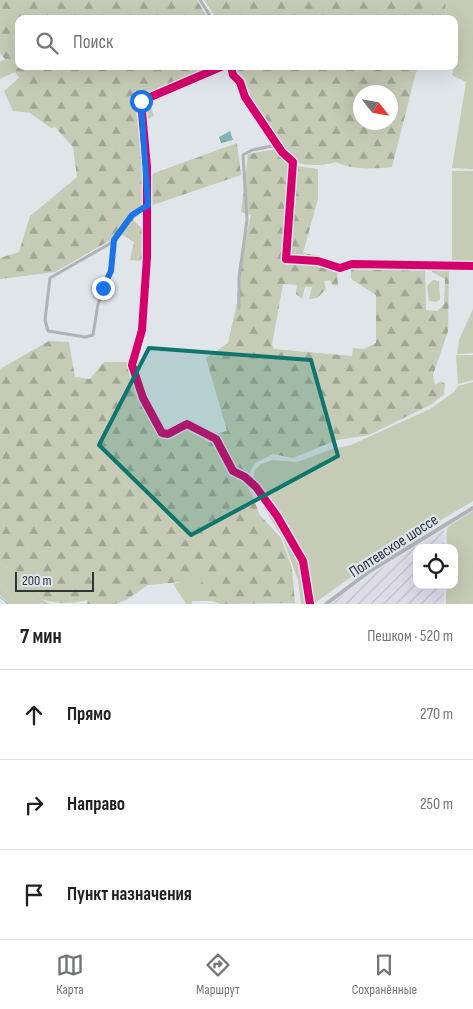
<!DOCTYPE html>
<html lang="ru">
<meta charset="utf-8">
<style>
:root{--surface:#fff;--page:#f2f2f2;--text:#202124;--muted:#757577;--line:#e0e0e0;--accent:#6e7276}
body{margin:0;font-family:"Sofia Sans Condensed",sans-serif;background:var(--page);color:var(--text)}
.controls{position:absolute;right:15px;bottom:15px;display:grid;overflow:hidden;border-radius:10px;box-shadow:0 5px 20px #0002}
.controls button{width:45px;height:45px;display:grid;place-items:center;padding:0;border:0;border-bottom:1px solid var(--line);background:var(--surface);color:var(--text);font:25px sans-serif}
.compass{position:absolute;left:353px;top:85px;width:45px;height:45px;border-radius:50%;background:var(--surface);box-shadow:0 5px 20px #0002;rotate:121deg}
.scale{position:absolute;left:15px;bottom:12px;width:79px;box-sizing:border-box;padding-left:5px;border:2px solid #313438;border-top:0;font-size:14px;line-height:18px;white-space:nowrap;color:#313438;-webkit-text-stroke:4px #dce5ee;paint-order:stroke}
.stop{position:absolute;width:15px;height:15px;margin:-11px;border:4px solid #1a73e8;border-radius:50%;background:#fff}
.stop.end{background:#1a73e8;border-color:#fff;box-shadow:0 1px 5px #0008}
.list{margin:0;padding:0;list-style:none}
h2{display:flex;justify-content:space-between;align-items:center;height:65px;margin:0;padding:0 20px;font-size:21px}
h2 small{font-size:16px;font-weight:400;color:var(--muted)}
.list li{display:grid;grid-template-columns:32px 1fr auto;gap:15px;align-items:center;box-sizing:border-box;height:90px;padding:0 20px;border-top:1px solid var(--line)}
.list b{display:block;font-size:19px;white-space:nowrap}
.list em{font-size:16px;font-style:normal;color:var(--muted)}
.icon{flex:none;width:28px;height:28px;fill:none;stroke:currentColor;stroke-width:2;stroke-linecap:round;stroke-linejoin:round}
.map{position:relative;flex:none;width:473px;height:604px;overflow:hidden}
.search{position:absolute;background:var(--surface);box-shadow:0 5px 20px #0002;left:15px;right:15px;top:15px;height:55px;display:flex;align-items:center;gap:12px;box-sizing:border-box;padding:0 18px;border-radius:10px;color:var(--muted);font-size:19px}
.sheet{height:335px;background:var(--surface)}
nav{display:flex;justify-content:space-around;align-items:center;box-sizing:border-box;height:70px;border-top:1px solid var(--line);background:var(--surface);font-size:14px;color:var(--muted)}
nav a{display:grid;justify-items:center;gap:2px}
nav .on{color:var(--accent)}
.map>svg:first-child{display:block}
</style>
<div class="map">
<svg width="473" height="604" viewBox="0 0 473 604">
<defs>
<pattern id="industrial-furrows" width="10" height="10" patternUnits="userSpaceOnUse" patternTransform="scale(1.25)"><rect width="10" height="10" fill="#dfdcea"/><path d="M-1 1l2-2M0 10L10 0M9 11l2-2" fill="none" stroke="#c0bdc9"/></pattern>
<pattern id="forest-firs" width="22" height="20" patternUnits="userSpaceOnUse" patternTransform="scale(1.25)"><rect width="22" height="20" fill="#c5cbb5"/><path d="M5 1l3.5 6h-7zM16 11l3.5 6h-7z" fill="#a1a694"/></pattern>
<pattern id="water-waves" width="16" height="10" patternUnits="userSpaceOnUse" patternTransform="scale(1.25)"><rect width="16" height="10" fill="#83b4b8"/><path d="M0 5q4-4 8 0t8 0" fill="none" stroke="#6c9397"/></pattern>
</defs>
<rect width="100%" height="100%" fill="#e0e5ea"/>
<path fill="url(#industrial-furrows)" d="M444 529V548H417V585H444V604H331L367 577Z"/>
<path fill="#c5cbb5" d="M445 0H473V169L452 168 466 82 452 75 455 66 454 19H446Z
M452 171H473V264L452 262Z
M433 280 439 281 440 299 436 302 429 301 427 286Z
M473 309V353L457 354 459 340Z
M456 355H473V380L458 384Z
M473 382V501L379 557 316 602 301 604 298 580 283 539 251 486 255 470 261 464 273 460 298 462 332 449 351 445 430 409 454 392 458 386Z
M473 511V604H446V585H454V548H446C448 541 445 532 448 527Z
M212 546 223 551 211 564 191 604H186L173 584 181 582 207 552 208 547Z
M0 563 38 586 41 599 50 604H18L0 585Z"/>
<path fill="url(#forest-firs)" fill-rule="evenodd" d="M0 0H197L208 19H19V66H220L179 82 181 87 149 100 154 116 144 121 149 175 237 143 241 175 147 207 133 220 147 233 146 261 130 260 134 242 121 234 55 272 0 279V258L19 252 30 216 77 177 73 147 55 127 51 128 30 113 13 111 4 91 19 78 15 72 0 79V62L5 59 0 53Z
M204 0H445L446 19H217Z
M233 66H421L416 72 392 167C371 169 354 170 335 162 326 166 305 166 296 162 278 154 250 106 242 87L237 86 234 80ZM360 92H390V122H360Z
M276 149 297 166 318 169V199L303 253 322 256 320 265 337 270 338 286 332 285 330 280 324 281 326 289 317 298 309 299 312 287H305L302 299 296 294 297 285 283 284 272 345 274 349 352 356 353 348 364 349 376 343V295L351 279V266L425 267 426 310 438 311 444 304 445 279 432 272V268L449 269 448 331 433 375 435 385 441 381 445 384 444 394 432 404 369 435 337 440 293 458 273 454 255 463 245 482 254 498 259 514 281 538 292 568 295 603 221 604 212 601H192L211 563 223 551 212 546 208 547 209 558 199 571 181 582 148 585 126 600 115 604H87V600C71 604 56 604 41 599L38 586 0 563V369L49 341 69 342 75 377 90 379 104 362H134L145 398 165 433 189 421 210 435 227 431 206 358 228 343 237 303 239 265 251 215 241 212 248 154Z
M0 585 18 604H9L0 595Z"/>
<path fill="url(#water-waves)" d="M230 131 233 140 221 143 219 137Z"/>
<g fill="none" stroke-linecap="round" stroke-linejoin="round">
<path stroke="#83b4b8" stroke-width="1" d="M0 597 8 604"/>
<path stroke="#b1b2b5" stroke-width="3" d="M200 0 212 19
M223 66 141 101 147 167V257L142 330 132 365 143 398 162 433 168 434 187 424 216 439 233 471 245 477 256 487 277 516 303 561 310 604
M231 66 233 75 240 82 245 97 282 152 293 162 286 259 318 261 340 268 352 264 473 266
M115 240 111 271 98 304 93 335 85 337 48 331 45 320 50 278 111 243 132 215 148 205
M239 308V278L247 220 243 155 252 150 277 145"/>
<path stroke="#b1b2b5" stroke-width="4" d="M326 604 370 571 473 508"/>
<g stroke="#dce5ee" stroke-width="11">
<path id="cycleway" d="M223 66 141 101 147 167V257L142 330 132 365 143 398 162 433 168 434 187 424 216 439 233 471 245 477 256 487 277 516 303 561 310 604
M231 66 233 75 240 82 245 97 282 152 293 162 286 259 318 261 340 268 352 264 473 266"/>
</g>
<use href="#cycleway" stroke="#d6006c" stroke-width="8"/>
</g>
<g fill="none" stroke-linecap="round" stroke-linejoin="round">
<path stroke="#1a73e8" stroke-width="6" d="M103 288 111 271 114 240 132 215 148 205 141 101"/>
</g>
<path fill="#0f766e" fill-opacity="0.2" stroke="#0f766e" stroke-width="4" stroke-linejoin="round" d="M149 348 311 360 338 456 191 535 99 445Z"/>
<g text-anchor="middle" stroke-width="4.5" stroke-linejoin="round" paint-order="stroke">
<g font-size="16" fill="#313438" stroke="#dce5ee">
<text transform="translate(393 545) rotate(-33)" y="6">Полтевское шоссе</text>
</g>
</g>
</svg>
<div class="controls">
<button><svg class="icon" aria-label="locate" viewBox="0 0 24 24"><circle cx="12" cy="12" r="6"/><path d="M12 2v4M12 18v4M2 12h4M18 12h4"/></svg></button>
</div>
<svg class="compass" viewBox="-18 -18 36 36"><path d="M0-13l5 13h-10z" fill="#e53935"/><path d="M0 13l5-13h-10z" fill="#757577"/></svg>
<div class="scale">200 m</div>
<div class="stop" style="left:141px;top:101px"></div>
<div class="stop end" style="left:103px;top:288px"></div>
<div class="search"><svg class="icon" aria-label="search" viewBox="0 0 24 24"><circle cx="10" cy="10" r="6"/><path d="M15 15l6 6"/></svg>Поиск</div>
</div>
<section class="sheet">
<h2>7 мин<small>Пешком · 520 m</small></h2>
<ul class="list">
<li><svg class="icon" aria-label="ahead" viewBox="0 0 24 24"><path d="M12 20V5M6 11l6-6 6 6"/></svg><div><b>Прямо</b></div><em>270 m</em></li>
<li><svg class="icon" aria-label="right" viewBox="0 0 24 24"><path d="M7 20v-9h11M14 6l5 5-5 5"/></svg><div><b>Направо</b></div><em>250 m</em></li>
<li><svg class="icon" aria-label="arrive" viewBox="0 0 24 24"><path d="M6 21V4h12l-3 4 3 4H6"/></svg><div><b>Пункт назначения</b></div></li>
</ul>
</section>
<nav>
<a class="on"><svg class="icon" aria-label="map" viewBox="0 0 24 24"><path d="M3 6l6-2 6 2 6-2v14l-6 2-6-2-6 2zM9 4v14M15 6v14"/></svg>Карта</a>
<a><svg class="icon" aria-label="directions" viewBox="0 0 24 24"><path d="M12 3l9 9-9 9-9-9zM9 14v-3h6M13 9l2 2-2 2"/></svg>Маршрут</a>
<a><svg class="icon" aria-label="saved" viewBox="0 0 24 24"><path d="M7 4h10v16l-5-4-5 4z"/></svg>Сохранённые</a>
</nav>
